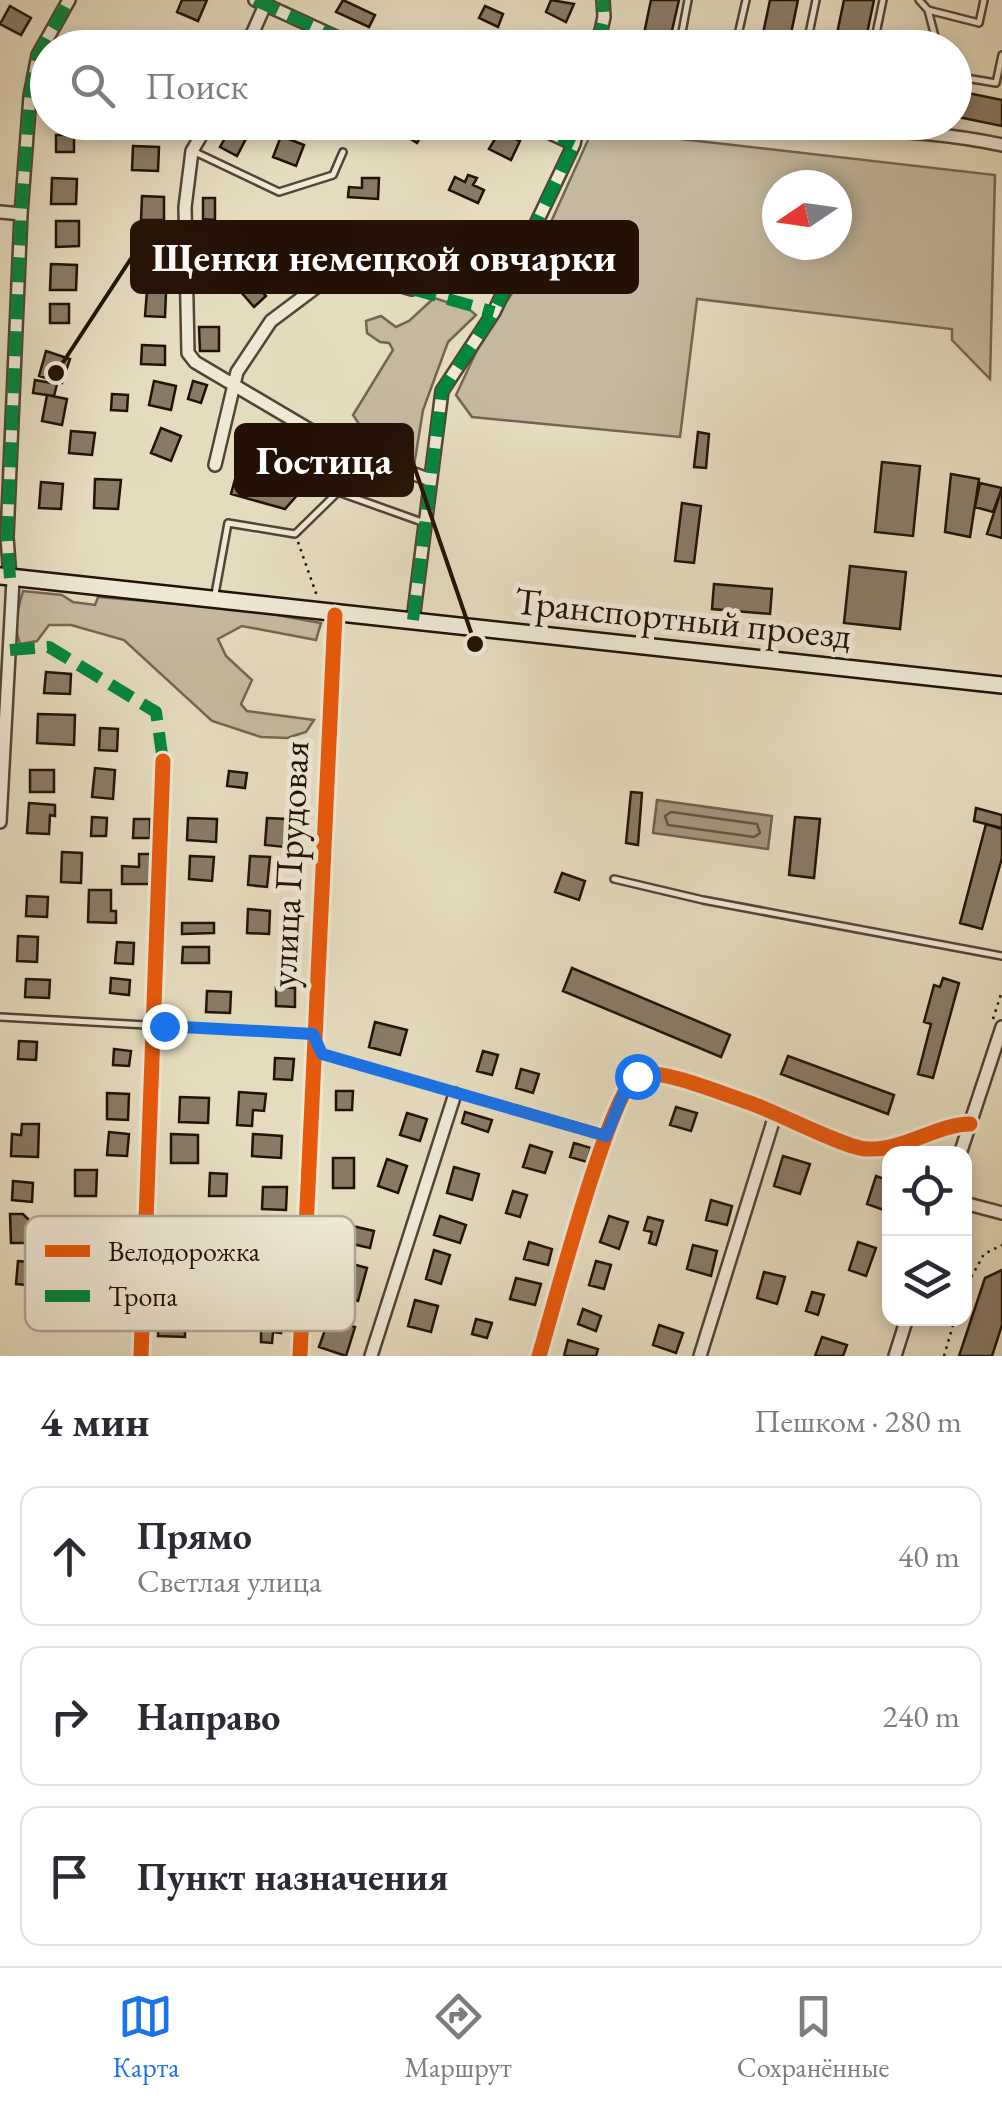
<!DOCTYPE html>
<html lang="ru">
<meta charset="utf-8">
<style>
:root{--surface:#fff;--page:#f7f7f7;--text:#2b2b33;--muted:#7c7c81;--line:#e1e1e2;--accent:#1a73e8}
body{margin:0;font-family:"EB Garamond",serif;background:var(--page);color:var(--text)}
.controls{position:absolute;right:30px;bottom:30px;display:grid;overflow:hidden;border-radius:20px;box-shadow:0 5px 15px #0003}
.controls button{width:90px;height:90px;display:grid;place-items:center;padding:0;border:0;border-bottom:2px solid var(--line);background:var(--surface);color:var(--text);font:50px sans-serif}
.compass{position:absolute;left:762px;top:170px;width:90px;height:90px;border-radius:50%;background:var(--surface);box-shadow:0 5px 15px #0003;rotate:257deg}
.stop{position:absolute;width:30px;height:30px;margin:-22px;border:8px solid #1a73e8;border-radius:50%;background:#fff}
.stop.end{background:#1a73e8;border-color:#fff;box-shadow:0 2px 10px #0008}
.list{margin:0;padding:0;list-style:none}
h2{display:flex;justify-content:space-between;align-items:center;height:130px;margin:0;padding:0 40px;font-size:42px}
h2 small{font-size:32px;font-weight:400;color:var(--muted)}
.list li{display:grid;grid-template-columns:65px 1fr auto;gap:30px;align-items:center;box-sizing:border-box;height:140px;margin:0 20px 20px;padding:0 20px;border:2px solid var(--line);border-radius:20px}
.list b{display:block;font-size:38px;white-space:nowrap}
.list p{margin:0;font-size:32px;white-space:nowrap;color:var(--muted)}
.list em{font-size:32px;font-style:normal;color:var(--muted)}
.icon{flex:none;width:55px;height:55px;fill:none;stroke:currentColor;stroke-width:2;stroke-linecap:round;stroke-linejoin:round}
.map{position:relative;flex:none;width:1002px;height:1356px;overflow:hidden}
.search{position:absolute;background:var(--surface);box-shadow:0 5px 15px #0003;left:30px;right:30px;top:30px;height:110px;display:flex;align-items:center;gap:25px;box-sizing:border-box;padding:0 35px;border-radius:55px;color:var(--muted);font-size:38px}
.sheet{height:610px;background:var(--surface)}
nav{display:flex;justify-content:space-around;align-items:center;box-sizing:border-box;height:140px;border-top:2px solid var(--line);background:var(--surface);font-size:28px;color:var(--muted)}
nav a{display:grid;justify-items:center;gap:5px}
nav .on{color:var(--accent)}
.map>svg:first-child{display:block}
</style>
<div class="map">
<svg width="1002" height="1356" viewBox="0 0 1002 1356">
<rect width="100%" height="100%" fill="#e5dcbe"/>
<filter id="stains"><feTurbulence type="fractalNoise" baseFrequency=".002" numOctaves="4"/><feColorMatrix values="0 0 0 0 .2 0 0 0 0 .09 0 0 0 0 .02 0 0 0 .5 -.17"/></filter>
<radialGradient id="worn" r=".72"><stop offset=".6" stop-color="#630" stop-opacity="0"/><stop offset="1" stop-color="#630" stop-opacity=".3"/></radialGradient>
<path fill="#c4b99f" stroke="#746552" stroke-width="2.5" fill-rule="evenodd" d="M593 129 995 175 990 379 952 340V329L697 299 680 437 472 417 456 395 485 333 532 264ZM777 185H837V245H777Z
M434 298 469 309 476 315 448 342 423 410 414 466 362 450 363 430 353 415 393 350 389 343 380 342 367 333 366 321 381 316 396 327 409 321Z
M23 591 62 595 73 602 95 605 98 597 249 610 321 623 316 640 242 626 218 639 226 656 252 680 241 704 247 711 314 720 306 732 287 738 261 737 212 721 124 640 71 625H49L37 641 20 644 14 624Z"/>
<path fill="#a3977f" stroke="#70614f" stroke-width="2.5" d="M657 800 772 816 768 849 653 833Z"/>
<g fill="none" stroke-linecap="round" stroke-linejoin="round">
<path stroke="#645442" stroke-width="2.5" d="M671 812 757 824 760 833 754 837 668 825 665 816Z"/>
</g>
<path fill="#887b66" stroke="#241106" stroke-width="2.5" d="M182 0H207L198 21 177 12Z
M343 0 375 15 369 27 336 12Z
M551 0 574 4 566 22 546 12Z
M651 0H679L668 48H641Z
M770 0H798L788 48H760Z
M844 0H874L864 48H834Z
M10 6 31 18 21 35 0 24Z
M485 6 503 14 498 27 479 18Z
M433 32 452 40 449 48H426Z
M963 92 1002 100V126L958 117Z
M234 122 252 127 237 156 220 147Z
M407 122H429L417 143 401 133Z
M499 132 520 141 511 160 489 149Z
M56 135H74V152H56Z
M281 136 304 145 296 166 273 157Z
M133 146 159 147 158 171 132 170Z
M468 175 477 178 473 185 484 190 478 203 449 190 455 177 465 182Z
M52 178 77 179 76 204H51Z
M362 178H379L378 199 348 197 349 187 362 188Z
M142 196 164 197V220H141Z
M203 198H215V220L203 219Z
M56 221H79V246L56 247Z
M51 264 77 265 76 290H50Z
M252 282 266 296 254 307 241 292Z
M147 291 166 292 165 317 145 316Z
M50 304H69V323H50Z
M199 327H219V351H200Z
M142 345 165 346V365L141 364Z
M46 351 70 359 62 383 39 376Z
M35 380 57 384 54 396 33 393Z
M154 381 176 386 171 410 149 405Z
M193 381 207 385 201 403 188 399Z
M112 394 128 395 127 411 111 410Z
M47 395 67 399 62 425 42 421Z
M161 428 181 436 171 461 151 453Z
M71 431 95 433 92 455 69 453Z
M698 432 709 434 706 468 694 467Z
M245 443 323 466 285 509 231 494Z
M882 462 920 466 913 536 875 532Z
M951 474 979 479 970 537 945 532Z
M95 479 121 480 118 509 94 508Z
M41 482 63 484 61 509 39 508Z
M980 483 1002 488 993 512 975 507Z
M1002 488V538L987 534Z
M682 503 701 506 694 563 675 561Z
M850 566 906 572 900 629 844 623Z
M714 584 772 589 770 614 712 609Z
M46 672 71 674 70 694 44 693Z
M38 714 75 715 74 745 37 743Z
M100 728 118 729 117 751 99 750Z
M95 768 115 770 113 799 92 797Z
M30 770H54V792H30Z
M229 771 247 773 245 788 227 786Z
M631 792 642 793 638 845 626 843Z
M29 803 55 805V816L50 815 49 834 27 833Z
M976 808 1002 815V828L974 821Z
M92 817 107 818 106 836H91Z
M795 817 820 819 814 878 789 875Z
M188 818 217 819 216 842 187 840Z
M267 818 287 819 285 847 265 845Z
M134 819H150V838H133Z
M986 824 1002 829V858L982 929 960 923Z
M62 852 82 853 81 883 61 882Z
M139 854H151L150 884H122V866L139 867Z
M190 856 214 857 212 881 189 879Z
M250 856 270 857 267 887 248 885Z
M562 873 585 881 579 900 555 892Z
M89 890H111V911H116V923L88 922Z
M27 896 48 897 47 917 26 916Z
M248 909 270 911 269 934 247 933Z
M182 923H214V933L182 934Z
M18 936 38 937 37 962 17 961Z
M117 942 134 943 133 964 115 963Z
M183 947H209V963H182Z
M572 968 730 1035 721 1057 563 991Z
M111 978 130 980 129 995 110 993Z
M943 978 959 983 933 1078 918 1074 931 1024 924 1022 934 985 940 987Z
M26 979 50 980 49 998 25 997Z
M276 987 295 988V1007L276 1006Z
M207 991 231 992 230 1013 206 1012Z
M375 1022 407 1030 400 1055 369 1047Z
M19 1041 37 1042 36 1060 18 1059Z
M114 1049 131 1051 129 1066 113 1065Z
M483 1051 498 1055 492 1075 477 1071Z
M788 1056 894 1095 888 1114 781 1074Z
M275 1058 294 1059 292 1080 274 1079Z
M521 1069 539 1074 533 1093 516 1088Z
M336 1091H353L352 1110H336Z
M239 1092 266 1094 264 1111 253 1110 252 1126 237 1125Z
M107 1093 129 1094 128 1120 107 1119Z
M180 1097 209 1098 208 1123 179 1122Z
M676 1107 697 1113 691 1131 670 1125Z
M465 1112 492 1120 488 1132 462 1123Z
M407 1113 427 1119 420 1141 400 1135Z
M22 1124H39L38 1157 11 1156 12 1134 21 1135Z
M109 1132 129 1134 127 1156 107 1155Z
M171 1134 198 1135V1163H171Z
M253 1134 282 1136 281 1158 252 1156Z
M574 1143 591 1148 587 1162 570 1157Z
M530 1145 552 1152 545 1173 523 1167Z
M783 1156 810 1164 800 1194 774 1186Z
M333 1158H354V1188H333Z
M387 1159 407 1166 398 1193 378 1186Z
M454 1167 479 1174 472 1200 447 1193Z
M75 1170H97L96 1196H75Z
M210 1173 227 1174 226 1196H209Z
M876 1176 890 1181 884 1210 867 1204Z
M13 1181 33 1183 32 1202 12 1200Z
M263 1187H287L286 1210 262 1209Z
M513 1191 527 1195 520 1217 506 1213Z
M711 1200 732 1206 727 1225 706 1220Z
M10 1214H23L36 1227 35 1243H11Z
M440 1216 466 1225 460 1243 434 1235Z
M609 1216 628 1222 619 1249 600 1242Z
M648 1217 663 1221 656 1245 649 1243 652 1232 644 1230Z
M344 1224 374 1231 370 1248 339 1241Z
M529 1242 552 1249 548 1265 524 1259Z
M858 1242 876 1248 866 1276 849 1270Z
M693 1245 717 1251 711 1276 687 1269Z
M434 1250 450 1255 441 1284 426 1279Z
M18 1261 41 1263 40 1286 16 1284Z
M341 1261 367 1268 358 1301 332 1294Z
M596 1261 611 1265 604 1289 589 1285Z
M1002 1270V1325L992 1356H959L985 1278Z
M764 1272 785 1277 777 1304 757 1298Z
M516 1278 541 1284 535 1305 510 1299Z
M812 1292 824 1295 818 1315 806 1311Z
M415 1300 438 1306 431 1332 408 1326Z
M159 1307 185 1308V1337L158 1336Z
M583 1309 601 1316 596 1331 578 1324Z
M257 1311 282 1313 281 1333 273 1332 272 1343 261 1342V1330H256Z
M329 1318 355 1327 346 1356 319 1347Z
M476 1319 492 1323 487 1338 472 1334Z
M659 1325 683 1333 676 1353 653 1345Z
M822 1337 847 1345 843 1356H815Z
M568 1340 598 1349 596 1356H564Z"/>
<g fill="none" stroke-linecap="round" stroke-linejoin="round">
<g stroke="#544434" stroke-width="10">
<path id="lane" d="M919 0 928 10
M679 48 688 0
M735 48 746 0
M806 48 816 0
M873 48 883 0
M938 48 928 10 979 23 984 0
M954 76 996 83 1002 55
M195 152 279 192 333 175 343 152
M215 594 228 523 295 534 338 492 422 522
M614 879 703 900 1002 956
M0 1017 313 1034 315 1036
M319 1047 322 1054 606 1135"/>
</g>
<g stroke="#544434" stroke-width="16">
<path id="street" d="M255 0 360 48
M246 48 265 5
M597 48 604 17 603 0
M209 122 192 151 185 207 188 353 195 362 337 446 428 479
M526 122 574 144
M756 122C838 131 921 127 1002 145
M0 212 21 214
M215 465 237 372 271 321 323 282 364 275 412 289
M10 578 7 537 21 214 30 96 38 55 69 0
M413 620 442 391 494 312 574 144 579 122
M0 822 13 580
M960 1154 1002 1027
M964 1203 1002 1213
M141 1356 163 761
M300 1356 335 615
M371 1356 455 1094
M539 1356C552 1314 609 1092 637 1076 656 1065 730 1097 753 1104 778 1113 847 1149 867 1149 903 1151 938 1124 970 1124
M700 1356 776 1112
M895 1356 907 1318"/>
</g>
<g stroke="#241106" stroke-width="20">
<path id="secondary" d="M0 576 1002 685"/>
</g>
<path stroke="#241106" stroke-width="2.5" stroke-dasharray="2.5 5" stroke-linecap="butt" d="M298 542 317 596
M993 1019 1002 991
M964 1290 984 1254 1002 1245
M944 1356 955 1318"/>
<use href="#lane" stroke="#eee8d5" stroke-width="5"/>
<use href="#street" stroke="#eee8d5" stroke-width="11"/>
<use href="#secondary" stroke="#eee8d5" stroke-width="15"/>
<path stroke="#00873e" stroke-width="12" stroke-dasharray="25 12" stroke-linecap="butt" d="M255 0 360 48
M597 48 604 17 603 0
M526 122 574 144
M412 289 494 312
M10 578 7 537 21 214 30 96 38 55 69 0
M413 620 442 391 494 312 574 144 579 122
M10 650 49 647 156 712 163 761"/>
<g stroke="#eee8d5" stroke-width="21">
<path id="cycleway" d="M141 1356 163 761
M300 1356 335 615
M539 1356C552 1314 609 1092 637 1076 656 1065 730 1097 753 1104 778 1113 847 1149 867 1149 903 1151 938 1124 970 1124"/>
</g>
<use href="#cycleway" stroke="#e8590c" stroke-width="15"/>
</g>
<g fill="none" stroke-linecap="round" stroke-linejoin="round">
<path stroke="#1a73e8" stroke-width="12" d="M164 1026 313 1034 322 1054 606 1136 626 1087 637 1076"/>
</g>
<g text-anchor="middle" stroke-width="10" stroke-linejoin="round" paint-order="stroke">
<g font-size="38" fill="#241106" stroke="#eee8d5">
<text transform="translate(683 618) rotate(6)" y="13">Транспортный проезд</text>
<text transform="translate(289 864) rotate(-87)" y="13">улица Прудовая</text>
</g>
</g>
<rect x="25" y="1216" width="330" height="115" rx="15" fill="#eee8d5" stroke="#b1a897" stroke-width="2.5"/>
<rect x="45" y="1245" width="45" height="12" fill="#e8590c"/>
<rect x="45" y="1290" width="45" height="12" fill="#00873e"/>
<g font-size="28" fill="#241106">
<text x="108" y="1261">Велодорожка</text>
<text x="108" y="1306">Тропа</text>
</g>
<path fill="none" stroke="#241106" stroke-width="4" d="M56 373L132 257M475 644L412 460"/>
<g fill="#241106" stroke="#eee8d5" stroke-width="4">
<circle cx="56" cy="373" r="10"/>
<circle cx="475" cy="644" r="10"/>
</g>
<g fill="#241106" stroke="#241106" stroke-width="4">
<rect x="132" y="222" width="505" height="70" rx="10"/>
<rect x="236" y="425" width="176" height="70" rx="10"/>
</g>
<g font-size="40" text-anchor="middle" font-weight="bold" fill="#fff">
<text x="384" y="271">Щенки немецкой овчарки</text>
<text x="324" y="474">Гостица</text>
</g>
<rect width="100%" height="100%" filter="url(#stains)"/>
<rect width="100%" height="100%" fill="url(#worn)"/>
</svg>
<div class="controls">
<button><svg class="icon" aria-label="locate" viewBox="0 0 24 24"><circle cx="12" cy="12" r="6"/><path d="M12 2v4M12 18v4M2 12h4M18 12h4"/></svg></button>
<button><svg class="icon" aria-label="layers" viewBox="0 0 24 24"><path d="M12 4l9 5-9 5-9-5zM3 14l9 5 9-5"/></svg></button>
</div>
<svg class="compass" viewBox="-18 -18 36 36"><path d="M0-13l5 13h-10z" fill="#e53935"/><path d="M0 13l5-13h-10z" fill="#7c7c81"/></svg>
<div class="stop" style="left:637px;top:1076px"></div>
<div class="stop end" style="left:164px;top:1026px"></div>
<div class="search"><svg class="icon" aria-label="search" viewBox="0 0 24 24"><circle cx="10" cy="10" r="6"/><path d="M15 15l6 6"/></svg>Поиск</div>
</div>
<section class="sheet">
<h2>4 мин<small>Пешком · 280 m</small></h2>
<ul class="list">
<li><svg class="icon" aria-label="ahead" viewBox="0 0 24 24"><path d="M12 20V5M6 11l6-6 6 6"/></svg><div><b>Прямо</b><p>Светлая улица</p></div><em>40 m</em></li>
<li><svg class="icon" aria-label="right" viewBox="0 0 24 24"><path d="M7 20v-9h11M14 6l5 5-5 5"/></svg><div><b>Направо</b></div><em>240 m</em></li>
<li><svg class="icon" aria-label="arrive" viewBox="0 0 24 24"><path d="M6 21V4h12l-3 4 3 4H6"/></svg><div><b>Пункт назначения</b></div></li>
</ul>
</section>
<nav>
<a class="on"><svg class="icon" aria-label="map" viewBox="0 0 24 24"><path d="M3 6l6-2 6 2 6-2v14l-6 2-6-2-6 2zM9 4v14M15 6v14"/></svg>Карта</a>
<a><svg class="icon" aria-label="directions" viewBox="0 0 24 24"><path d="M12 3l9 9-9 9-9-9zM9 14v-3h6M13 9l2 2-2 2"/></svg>Маршрут</a>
<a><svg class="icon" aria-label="saved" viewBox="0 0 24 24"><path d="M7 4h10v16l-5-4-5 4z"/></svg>Сохранённые</a>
</nav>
